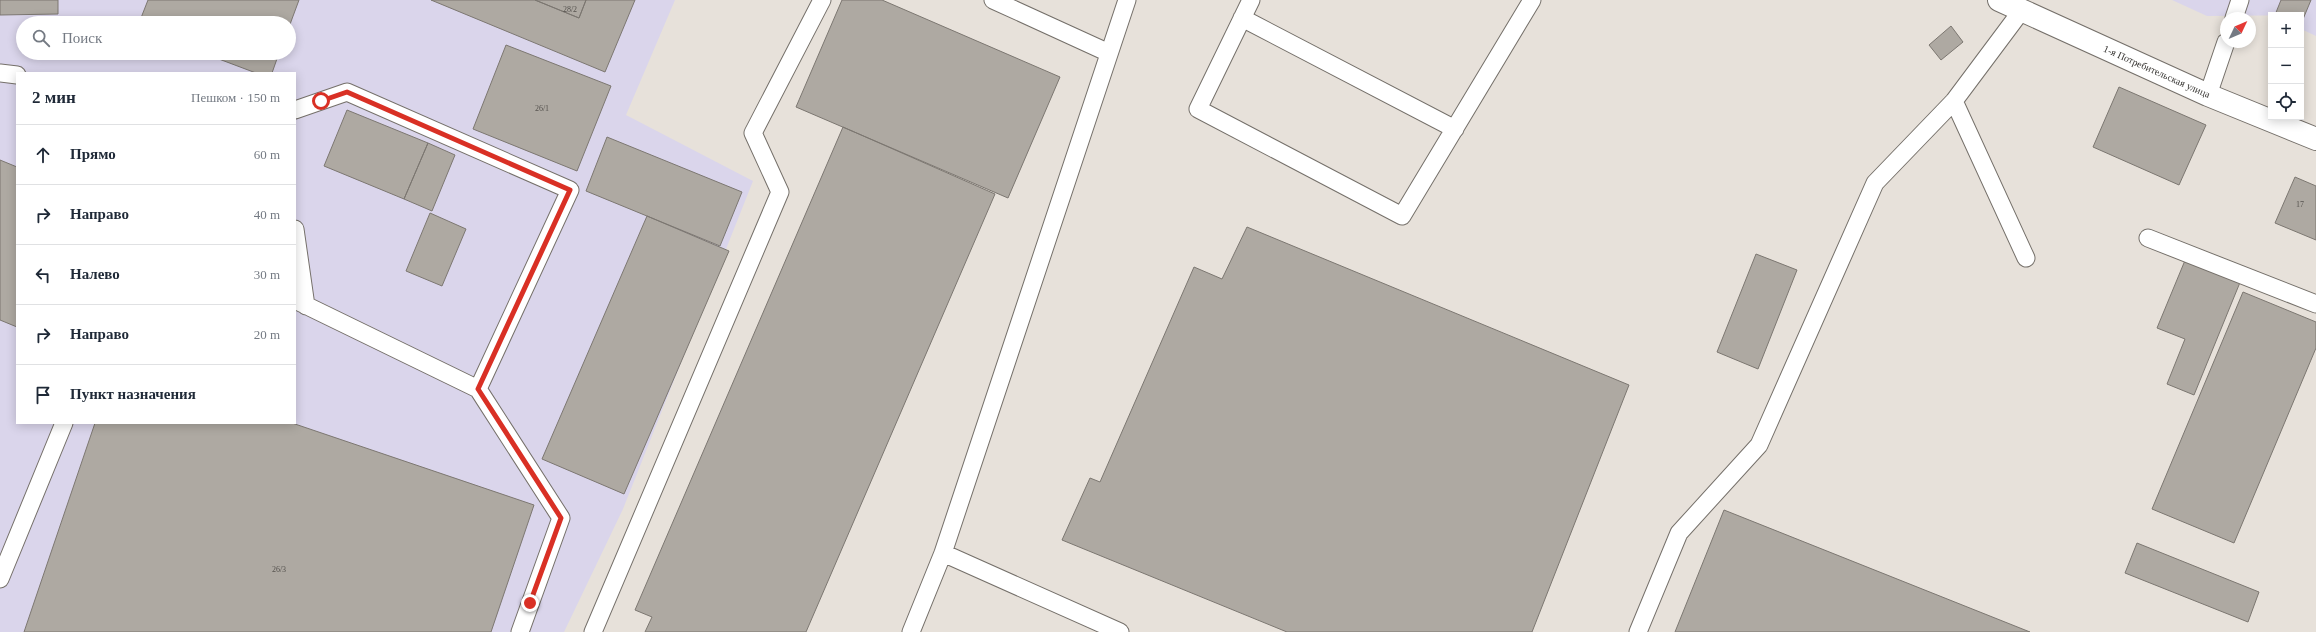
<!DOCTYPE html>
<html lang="ru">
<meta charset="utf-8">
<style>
:root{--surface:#fff;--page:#f6f6f7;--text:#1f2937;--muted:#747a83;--line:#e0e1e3}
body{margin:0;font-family:"Times New Roman",serif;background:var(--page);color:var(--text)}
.controls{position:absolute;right:12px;top:12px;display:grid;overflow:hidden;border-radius:0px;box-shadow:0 2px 10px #0003}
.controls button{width:36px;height:36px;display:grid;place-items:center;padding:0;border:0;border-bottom:1px solid var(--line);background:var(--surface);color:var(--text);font:20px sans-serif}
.compass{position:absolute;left:2220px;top:12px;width:36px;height:36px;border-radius:50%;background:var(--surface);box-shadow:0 2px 10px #0003;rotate:46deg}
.stop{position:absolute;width:12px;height:12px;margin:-9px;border:3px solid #d93025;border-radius:50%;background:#fff}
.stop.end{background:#d93025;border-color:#fff;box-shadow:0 1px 4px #0008}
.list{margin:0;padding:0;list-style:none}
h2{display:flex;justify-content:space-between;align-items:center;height:52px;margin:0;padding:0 16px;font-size:17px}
h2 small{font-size:13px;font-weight:400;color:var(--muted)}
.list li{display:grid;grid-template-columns:26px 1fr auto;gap:12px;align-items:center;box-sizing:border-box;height:60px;padding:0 16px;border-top:1px solid var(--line)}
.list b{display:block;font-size:15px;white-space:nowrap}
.list em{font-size:13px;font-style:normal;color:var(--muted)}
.icon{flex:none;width:22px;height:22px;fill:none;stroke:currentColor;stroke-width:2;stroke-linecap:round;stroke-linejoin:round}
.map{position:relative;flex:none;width:2316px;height:632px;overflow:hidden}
.search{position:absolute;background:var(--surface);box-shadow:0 2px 10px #0003;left:16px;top:16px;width:280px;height:44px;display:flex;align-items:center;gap:10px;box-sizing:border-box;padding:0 14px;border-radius:22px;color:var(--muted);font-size:15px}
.panel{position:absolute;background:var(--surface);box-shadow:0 2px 10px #0003;left:16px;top:72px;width:280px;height:352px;border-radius:0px}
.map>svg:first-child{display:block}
</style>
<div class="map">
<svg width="2316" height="632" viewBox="0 0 2316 632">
<rect width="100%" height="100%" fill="#e7e1da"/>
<path fill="#dad5eb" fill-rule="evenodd" d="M0 0H675L626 115 753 181 623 509 564 632H0ZM23 23H289V53H23ZM17 73H295V423H17Z
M2172 0H2316V36L2301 29V15L2207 16Z"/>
<path fill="#aea9a2" stroke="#7c7771" d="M0 0H58V14L0 15Z
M148 0H299L289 27V23H139Z
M431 0H535L579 18 586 0H635L605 72Z
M535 0H586L579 18Z
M842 0H882L1060 77 1008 198 796 107Z
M2281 0H2311L2301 24V15H2275Z
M1951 26 1963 42 1941 60 1929 45Z
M506 45 611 86 577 171 473 129Z
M203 53H279L272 73H256Z
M2119 87 2206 125 2179 185 2093 147Z
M347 110 428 143 404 199 324 166Z
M843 127 995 194 806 632H645L652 617 635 610Z
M607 137 742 192 720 246 586 191Z
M428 143 455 155 432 211 404 199Z
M0 160 17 167V327L0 320Z
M2295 177 2316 186V240L2275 223Z
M430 213 466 229 442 286 406 271Z
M647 216 729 251 624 494 542 459Z
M1247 227 1629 385 1532 632H1287L1062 540 1090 478 1100 482 1194 267 1222 279Z
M1756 254 1797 270 1758 369 1717 352Z
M2186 258 2241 280 2194 395 2167 384 2185 339 2157 328Z
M2243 292 2316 322V348L2234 543 2152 509Z
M95 423H292L534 505 491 632H24Z
M1724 510 2030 632H1675Z
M2137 543 2259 592 2248 622 2125 573Z"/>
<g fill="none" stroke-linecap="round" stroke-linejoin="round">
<g stroke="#75706a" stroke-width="19">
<path id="lane" d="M993 0 1109 53
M1251 0 1198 109 1402 216 1532 0
M1242 18 1455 129
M2234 18 2240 0
M0 73 17 75
M2208 95 2226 42
M1954 101 2026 258
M295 110 347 92 570 190 478 389
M295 229 306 306
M2148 238 2316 304
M295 300 478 389 561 518 520 632
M943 553 1120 632
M0 579 64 423
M593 632 780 192 753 133 822 0
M911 632 943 553 1127 0
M1638 632 1679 533 1759 445 1875 183 1954 101 2022 10"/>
</g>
<g stroke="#75706a" stroke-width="24">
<path id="street" d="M1999 0 2208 95 2316 139"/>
</g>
<use href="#lane" stroke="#fff" stroke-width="17"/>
<use href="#street" stroke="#fff" stroke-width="22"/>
</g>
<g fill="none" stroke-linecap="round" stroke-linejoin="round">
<path stroke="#d93025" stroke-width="5" d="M321 101 347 92 570 190 478 389 561 518 530 603"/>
</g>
<g text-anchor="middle" stroke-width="3" stroke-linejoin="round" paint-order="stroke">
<g font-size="8" fill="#55524e">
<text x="570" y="12">28/2</text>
<text x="542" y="111">26/1</text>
<text x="2300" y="207">17</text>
<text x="279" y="572">26/3</text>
</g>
<g font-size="10" fill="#373532" stroke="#fff">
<text transform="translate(2157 71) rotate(24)" y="4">1-я Потребительская улица</text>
</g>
</g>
</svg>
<div class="controls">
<button>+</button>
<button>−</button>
<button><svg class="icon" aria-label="locate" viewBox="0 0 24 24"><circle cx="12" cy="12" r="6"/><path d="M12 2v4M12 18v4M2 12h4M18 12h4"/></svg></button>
</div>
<svg class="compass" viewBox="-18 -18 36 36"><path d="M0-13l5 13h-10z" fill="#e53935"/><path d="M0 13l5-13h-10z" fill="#747a83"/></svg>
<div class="stop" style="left:321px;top:101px"></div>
<div class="stop end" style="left:530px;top:603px"></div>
<div class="search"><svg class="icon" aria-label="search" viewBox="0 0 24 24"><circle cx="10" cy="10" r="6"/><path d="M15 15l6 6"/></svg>Поиск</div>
<section class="panel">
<h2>2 мин<small>Пешком · 150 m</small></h2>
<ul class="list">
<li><svg class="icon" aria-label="ahead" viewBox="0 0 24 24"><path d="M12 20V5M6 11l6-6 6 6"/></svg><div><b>Прямо</b></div><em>60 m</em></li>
<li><svg class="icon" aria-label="right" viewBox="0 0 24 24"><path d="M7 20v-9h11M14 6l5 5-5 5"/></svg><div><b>Направо</b></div><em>40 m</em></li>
<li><svg class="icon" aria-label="left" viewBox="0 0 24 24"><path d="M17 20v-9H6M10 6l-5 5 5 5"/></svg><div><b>Налево</b></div><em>30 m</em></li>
<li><svg class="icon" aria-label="right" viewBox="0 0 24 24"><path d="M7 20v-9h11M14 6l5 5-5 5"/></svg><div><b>Направо</b></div><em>20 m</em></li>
<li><svg class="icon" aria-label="arrive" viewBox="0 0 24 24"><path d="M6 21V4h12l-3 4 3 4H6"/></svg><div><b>Пункт назначения</b></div></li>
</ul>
</section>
</div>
